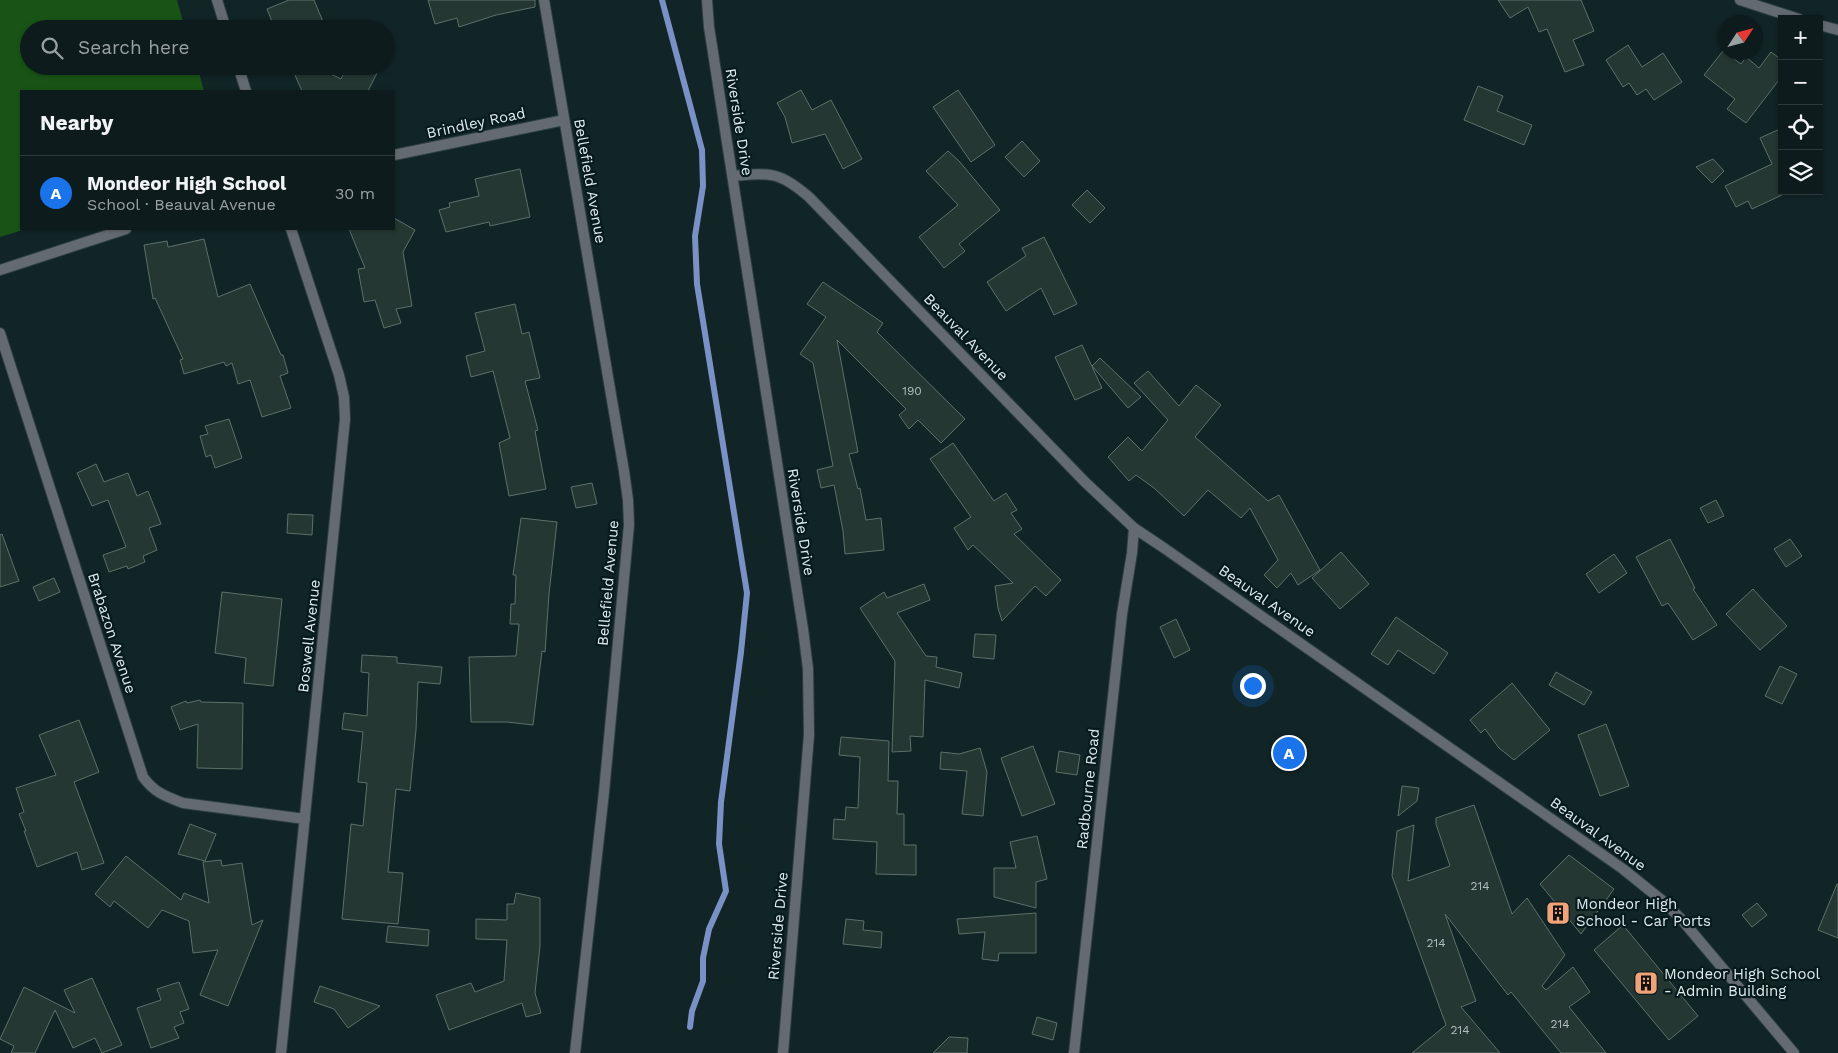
<!DOCTYPE html>
<meta charset="utf-8">
<style>
:root{--surface:#0d1b1c;--page:#1b2829;--text:#f1f3f6;--muted:#9aa1a3;--line:#2d393b;--accent:#1a73e8}
body{margin:0;font-family:"Work Sans",sans-serif;background:var(--page);color:var(--text)}
.controls{position:absolute;right:15px;top:15px;display:grid;overflow:hidden;border-radius:0px;box-shadow:0 1px 4px #0004}
.controls button{width:45px;height:45px;display:grid;place-items:center;padding:0;border:0;border-bottom:1px solid var(--line);background:var(--surface);color:var(--text);font:25px sans-serif}
.compass{position:absolute;left:1718px;top:15px;width:45px;height:45px;border-radius:50%;background:var(--surface);box-shadow:0 1px 4px #0004;rotate:54deg}
.you{position:absolute;left:1252px;top:685px;width:18px;height:18px;margin:-12px;border:4px solid #fff;border-radius:50%;background:#1a73e8;box-shadow:0 0 0 8px #1a73e833}
.badge{display:grid;place-items:center;width:32px;height:32px;border-radius:50%;background:var(--accent);color:#fff;font-size:16px;font-weight:700}
.pin{position:absolute;translate:-50% -50%;border:2px solid #fff;box-shadow:0 1px 5px #0006}
.list{margin:0;padding:0;list-style:none}
h2{display:flex;justify-content:space-between;align-items:center;height:65px;margin:0;padding:0 20px;font-size:21px}
h2 small{font-size:16px;font-weight:400;color:var(--muted)}
.list li{display:grid;grid-template-columns:32px 1fr auto;gap:15px;align-items:center;box-sizing:border-box;height:75px;padding:0 20px;border-top:1px solid var(--line)}
.list b{display:block;font-size:19px;white-space:nowrap}
.list p{margin:0;font-size:16px;white-space:nowrap;color:var(--muted)}
.list em{font-size:16px;font-style:normal;color:var(--muted)}
.icon{flex:none;width:28px;height:28px;fill:none;stroke:currentColor;stroke-width:2;stroke-linecap:round;stroke-linejoin:round}
.map{position:relative;flex:none;width:1838px;height:1053px;overflow:hidden}
.search{position:absolute;background:var(--surface);box-shadow:0 1px 4px #0004;left:20px;top:20px;width:375px;height:55px;display:flex;align-items:center;gap:12px;box-sizing:border-box;padding:0 18px;border-radius:28px;color:var(--muted);font-size:19px}
.panel{position:absolute;background:var(--surface);box-shadow:0 1px 4px #0004;left:20px;top:90px;width:375px;height:140px;border-radius:0px}
.map>svg:first-child{display:block}
</style>
<div class="map">
<svg width="1838" height="1053" viewBox="0 0 1838 1053">
<rect width="100%" height="100%" fill="#112426"/>
<path fill="#195416" d="M0 0H177L185 29H29V66H197L204 91H21V229H26L0 237Z"/>
<g fill="none" stroke-linecap="round" stroke-linejoin="round">
<path stroke="#7a91c5" stroke-width="6" d="M662 0 702 150 703 186 695 236 697 284 747 593 741 652 721 802 719 844 726 891 709 929 703 958V981L692 1011 690 1027"/>
</g>
<path fill="#253732" stroke="#5d706a" d="M289 0H314L326 29H275L267 9Z
M428 0H535V7L496 15 459 27 457 18 435 24Z
M1498 0H1581L1594 31 1573 40 1584 65 1565 72 1547 29 1539 32 1528 7 1510 18Z
M1628 45 1642 67 1663 53 1682 82 1654 100 1646 89 1637 95 1629 83 1623 87 1606 60Z
M1723 51 1741 64 1746 57 1759 68 1771 52 1782 60V76L1746 123 1727 109 1735 99 1704 75Z
M291 66H319L321 69 341 79 347 66H363L377 73 368 91H302Z
M1478 86 1503 96 1497 111 1532 125 1524 145 1464 120Z
M801 90 812 110 831 100 862 159 843 169 825 134 792 143 785 117 777 103Z
M958 90 995 145 971 162 933 107Z
M1782 128V195L1752 209 1748 201 1736 207 1725 186 1772 164 1760 138Z
M1022 141 1040 161 1024 177 1005 157Z
M948 151 959 161 1000 210 959 244 965 251 944 268 919 237 958 205 926 171Z
M1713 159 1724 171 1712 183 1696 167Z
M520 169 530 217 490 226 489 222 446 232 439 210 450 207 449 203 479 196 475 179Z
M1087 190 1105 208 1090 223 1072 205Z
M394 218 415 230 403 252 412 306 396 309 401 323 384 328 375 300 364 302 358 269 365 268 349 229H394Z
M1044 237 1077 304 1054 315 1041 288 1006 311 987 282 1026 256 1022 248Z
M204 239 218 297 250 284 281 355H283L288 373 280 376 291 408 262 417 250 380 238 384 232 363 226 366 224 362 184 374 180 360 183 359 155 298 153 299 144 245 167 241 168 247Z
M823 282 883 323 877 332 965 419 941 443 918 420 909 429 899 415 906 409 837 340 858 452 849 454 858 489 860 488 866 520 881 518 884 550 845 554 843 531 834 485 821 488 817 470 833 466 813 363 800 354 826 317 807 304Z
M515 304 522 334 529 332 540 378 525 381 538 430 535 431 546 489 509 496 499 443 510 438 493 371 471 377 466 356 485 351 475 313Z
M1082 345 1102 388 1075 400 1055 357Z
M1100 358 1141 397 1128 408 1092 366Z
M1148 371 1179 406 1196 385 1221 405 1195 437 1268 501 1279 495 1320 570 1298 585 1291 573 1277 588 1264 575 1278 560 1250 508 1241 518 1208 490 1184 516 1154 488 1136 475 1129 481 1108 457 1128 437 1142 451 1168 420 1134 383Z
M229 419 242 458 215 468 211 455 206 457 200 436 208 434 205 426Z
M953 443 994 501 1006 493 1017 510 1011 513 1022 529 1014 534 1061 580 1046 596 1035 586 1002 621 998 608 995 586 1013 583 973 545 968 550 954 528 971 517 930 459Z
M96 464 104 482 128 473 137 496 148 491 161 524 149 528 157 550 143 556 145 562 128 569 127 566 109 572 103 555 126 547 108 500 92 506 77 473Z
M592 483 597 504 576 508 571 487Z
M1716 500 1724 516 1708 523 1700 508Z
M288 514 313 515 312 535 287 533Z
M521 518 557 522 549 594 545 652 542 651 533 725 507 722H471L469 657 516 656 519 624H510L511 604H515L516 575H513Z
M2 534 19 581 0 587V535Z
M1670 539 1695 588 1693 589 1717 625 1693 640 1668 603 1662 606 1636 557Z
M1790 539 1802 556 1786 567 1774 549Z
M1341 552 1369 584 1340 609 1312 578Z
M1614 554 1627 573 1599 593 1586 574Z
M54 578 60 592 39 601 33 587Z
M924 584 930 600 897 613 926 656 937 657 936 667 962 673 959 688 925 680 923 737 910 736 911 751 892 752 895 661 860 608 884 592 887 598Z
M1753 589 1787 626 1760 650 1726 614Z
M222 592 282 599 273 686 244 683 246 658 215 653Z
M1396 617 1448 653 1434 674 1398 650 1388 665 1371 654Z
M1176 619 1190 650 1174 658 1160 627Z
M975 634 996 635 994 659 973 657Z
M362 655 397 657V663L442 667 440 684 418 682 416 730 410 791 396 789 388 872 403 873 398 924 342 919 351 824 363 826 367 783 358 782 363 732 342 729 344 713 367 716 369 673 361 672Z
M1780 666 1797 674 1782 704 1765 696Z
M1556 672 1592 692 1584 705 1549 685Z
M1512 683 1550 730 1514 760 1499 748 1485 729 1481 733 1470 720Z
M200 700 201 702 243 703 242 769 197 768 198 724 180 730 171 707 186 701 187 703Z
M79 720 99 772 74 782 104 863 82 870 77 852 37 867 24 831H26L19 814 24 812 16 788 56 775 39 735Z
M1606 724 1629 786 1600 796 1578 735Z
M841 737 889 741 888 781H898L897 814H904V845H916V875L876 874 877 842 833 839 834 819 845 820 846 807 858 808 860 757 839 755Z
M1033 746 1055 804 1022 816 1001 758Z
M980 748 987 772 983 816 962 814 967 771 940 769 941 752 959 754Z
M1059 751 1080 755 1077 775 1056 772Z
M1402 786 1419 788 1417 801 1398 816Z
M1474 805 1512 914 1527 898 1565 955 1542 986 1546 990 1573 967 1590 992 1569 1007 1606 1053H1561L1511 992 1508 995 1445 914 1476 1001 1461 1007 1500 1053H1412L1446 1025 1392 876 1397 831 1414 825 1408 881 1450 866 1436 824V818Z
M190 824 216 834 205 861 178 854Z
M1037 836 1047 879 1036 882V908L994 897V868H1016L1010 842Z
M1569 855 1614 889 1581 934 1540 884Z
M126 856 181 900 184 893 209 903 203 862 221 860 222 866 242 863 252 925 263 920 228 1006 200 995 218 950 193 953 189 921 162 910 148 928 114 901 110 907 95 894Z
M1837 884H1838V938L1818 930Z
M516 893 540 898V946L535 993 541 1013 526 1017 522 1003 449 1030 436 995 471 983 475 992 504 981 507 940 476 939V919L507 920V904H514Z
M1757 903 1767 915 1752 927 1742 915Z
M1036 913V953H999L998 961 982 959 985 932 959 934 957 919Z
M846 919 864 921 863 930 882 932 881 948 843 944Z
M1623 925 1698 1016 1669 1040 1594 950Z
M388 926 429 930 428 946 386 942Z
M92 978 122 1045 102 1053 95 1038 73 1048 55 1010 35 1053H11L14 1046 0 1039 24 987 75 1013 64 990Z
M179 982 189 1009 180 1012 184 1023 174 1027 179 1038 151 1048 137 1008 161 1000 157 989Z
M320 986 380 1006 348 1028 334 1009 314 1002Z
M1037 1017 1057 1023 1053 1040 1032 1034Z
M949 1037 968 1038 967 1053H933Z"/>
<g fill="none" stroke-linecap="round" stroke-linejoin="round">
<g stroke="#2e4042" stroke-width="12">
<path id="street" d="M217 0 226 29
M544 0 624 471 628 500 629 525 604 792 575 1053
M707 0 709 27 803 629 808 669 809 735 783 1053
M1740 0 1799 19
M1819 25 1838 30
M238 66 246 91
M394 155 564 120
M733 176C771 173 779 171 809 197L1085 482 1134 528 1164 548 1623 869 1664 902 1682 920 1794 1053
M0 270 126 229
M0 333 143 777C155 793 165 796 183 803L305 819
M281 1053 345 419 344 397 339 375 291 229
M1074 1053 1122 614 1132 553 1134 528"/>
</g>
<use href="#street" stroke="#646b70" stroke-width="10"/>
</g>
<defs>
<g id="building-square" transform="scale(1.25)"><rect x="-9" y="-9" width="18" height="18" rx="4" fill="#f0a278" stroke="#071a1c"/><path d="M-4-6H4V6H1V3H-1V6H-4ZM-2.5-4.3h1.7v1.8h-1.7ZM.8-4.3h1.7v1.8H.8ZM-2.5-1h1.7V.8h-1.7ZM.8-1h1.7V.8H.8Z" fill="#111"/></g>
</defs>
<g fill-rule="evenodd">
<use href="#building-square" x="1558" y="913"/>
<use href="#building-square" x="1646" y="983"/>
</g>
<g text-anchor="middle" stroke-width="4.5" stroke-linejoin="round" paint-order="stroke">
<g font-size="12" fill="#b0bebe">
<text x="912" y="395">190</text>
<text x="1480" y="890">214</text>
<text x="1436" y="947">214</text>
<text x="1560" y="1028">214</text>
<text x="1460" y="1034">214</text>
</g>
<g font-size="15" fill="#dfebec" stroke="#071a1c">
<text transform="translate(739 122) rotate(81)" y="5">Riverside Drive</text>
<text transform="translate(476 123) rotate(-12)" y="5">Brindley Road</text>
<text transform="translate(590 181) rotate(80)" y="5">Bellefield Avenue</text>
<text transform="translate(966 337) rotate(46)" y="5">Beauval Avenue</text>
<text transform="translate(801 522) rotate(81)" y="5">Riverside Drive</text>
<text transform="translate(608 583) rotate(-85)" y="5">Bellefield Avenue</text>
<text transform="translate(1267 601) rotate(35)" y="5">Beauval Avenue</text>
<text transform="translate(112 633) rotate(72)" y="5">Brabazon Avenue</text>
<text transform="translate(309 636) rotate(-84)" y="5">Boswell Avenue</text>
<text transform="translate(1088 789) rotate(-84)" y="5">Radbourne Road</text>
<text transform="translate(1598 834) rotate(36)" y="5">Beauval Avenue</text>
<text transform="translate(778 926) rotate(-85)" y="5">Riverside Drive</text>
</g>
<g font-size="15" fill="#dfebec" stroke="#071a1c" text-anchor="start">
<text x="1576" y="909">Mondeor High<tspan x="1576" dy="17">School - Car Ports</tspan></text>
<text x="1664" y="979">Mondeor High School<tspan x="1664" dy="17">- Admin Building</tspan></text>
</g>
</g>
</svg>
<div class="controls">
<button>+</button>
<button>−</button>
<button><svg class="icon" aria-label="locate" viewBox="0 0 24 24"><circle cx="12" cy="12" r="6"/><path d="M12 2v4M12 18v4M2 12h4M18 12h4"/></svg></button>
<button><svg class="icon" aria-label="layers" viewBox="0 0 24 24"><path d="M12 4l9 5-9 5-9-5zM3 14l9 5 9-5"/></svg></button>
</div>
<svg class="compass" viewBox="-18 -18 36 36"><path d="M0-13l5 13h-10z" fill="#e53935"/><path d="M0 13l5-13h-10z" fill="#9aa1a3"/></svg>
<div class="you"></div>
<div class="pin badge" style="left:1289px;top:753px">A</div>
<div class="search"><svg class="icon" aria-label="search" viewBox="0 0 24 24"><circle cx="10" cy="10" r="6"/><path d="M15 15l6 6"/></svg>Search here</div>
<section class="panel">
<h2>Nearby<small></small></h2>
<ul class="list">
<li><span class="badge">A</span><div><b>Mondeor High School</b><p>School · Beauval Avenue</p></div><em>30 m</em></li>
</ul>
</section>
</div>
